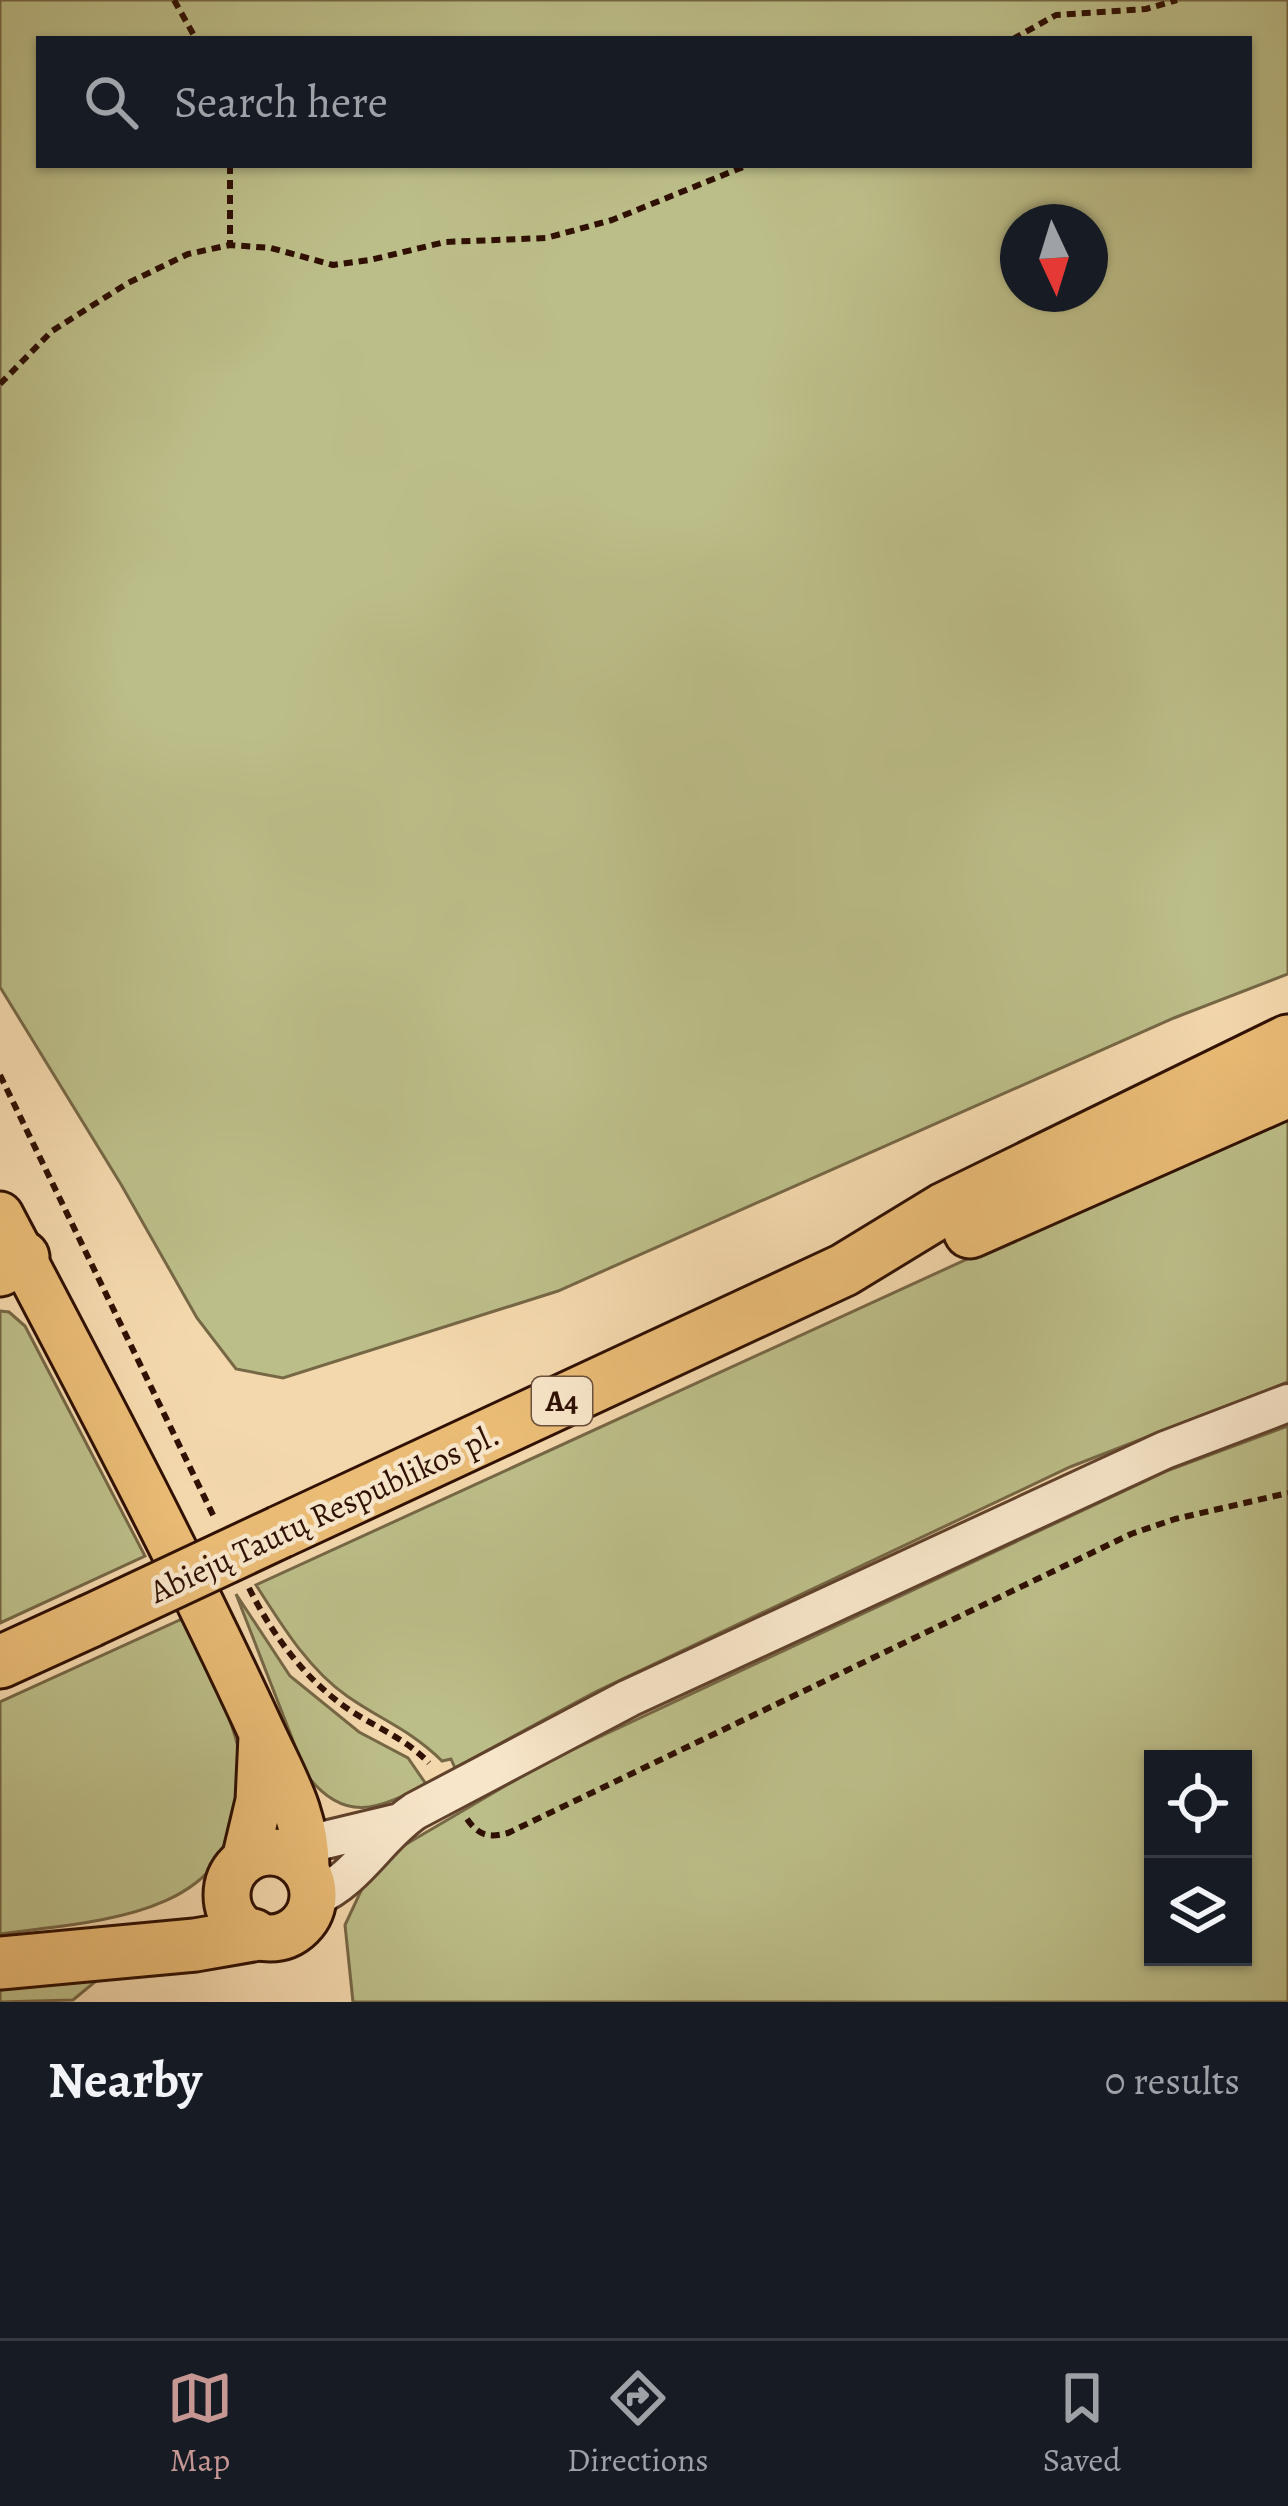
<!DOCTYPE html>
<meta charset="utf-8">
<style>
:root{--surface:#171b24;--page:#20242c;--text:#f1f3f6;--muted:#9ea1a6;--line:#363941;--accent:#c59692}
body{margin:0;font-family:Alegreya,serif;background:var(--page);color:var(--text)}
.controls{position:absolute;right:36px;bottom:36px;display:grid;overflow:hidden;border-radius:0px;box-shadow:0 3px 9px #0004}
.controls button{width:108px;height:108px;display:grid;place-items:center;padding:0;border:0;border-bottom:3px solid var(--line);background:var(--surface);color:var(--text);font:60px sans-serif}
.compass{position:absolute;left:1000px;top:204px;width:108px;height:108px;border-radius:50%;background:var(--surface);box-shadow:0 3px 9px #0004;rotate:176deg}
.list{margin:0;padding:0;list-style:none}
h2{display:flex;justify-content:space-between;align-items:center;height:156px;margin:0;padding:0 48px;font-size:51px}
h2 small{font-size:39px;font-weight:400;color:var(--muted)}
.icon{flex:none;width:66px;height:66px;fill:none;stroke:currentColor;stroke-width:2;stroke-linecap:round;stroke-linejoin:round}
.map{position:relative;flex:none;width:1288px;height:2002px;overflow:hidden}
.search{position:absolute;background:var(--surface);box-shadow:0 3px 9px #0004;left:36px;right:36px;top:36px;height:132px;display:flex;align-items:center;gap:30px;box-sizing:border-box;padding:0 42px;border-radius:0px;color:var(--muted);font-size:45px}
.sheet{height:336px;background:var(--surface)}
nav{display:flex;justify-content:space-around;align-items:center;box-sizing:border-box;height:168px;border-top:3px solid var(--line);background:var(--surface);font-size:33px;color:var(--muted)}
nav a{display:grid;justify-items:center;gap:6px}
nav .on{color:var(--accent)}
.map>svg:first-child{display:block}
</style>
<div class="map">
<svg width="1288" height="2002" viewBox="0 0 1288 2002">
<rect width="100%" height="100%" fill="#f4d8ad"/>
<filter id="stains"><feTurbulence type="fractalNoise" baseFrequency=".00167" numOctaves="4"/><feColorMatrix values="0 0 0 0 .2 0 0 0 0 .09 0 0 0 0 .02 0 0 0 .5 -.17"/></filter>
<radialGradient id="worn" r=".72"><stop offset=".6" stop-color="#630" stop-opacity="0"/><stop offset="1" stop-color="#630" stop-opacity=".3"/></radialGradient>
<path fill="#bcbe89" stroke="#766745" stroke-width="3" fill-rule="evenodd" d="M0 0H1288V974L1174 1018 558 1291 283 1378 236 1369 197 1318 122 1186 0 987ZM1249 39V165H39V39ZM1090 222V294H1018V222Z
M1288 1112V1382L1070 1467 595 1692 455 1768 451 1759 442 1761C411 1730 381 1720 347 1696 308 1669 281 1624 256 1585Z
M0 1311 9 1312 25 1326 145 1556 0 1623Z
M1288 1426V2002H353L345 1925 366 1880 391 1853 546 1762 1169 1470ZM1153 1759H1243V1957H1153Z
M236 1594 290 1676 359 1732 408 1758 426 1784C378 1810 344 1824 306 1774Z
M182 1619C200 1657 223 1696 235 1736 242 1758 242 1777 240 1800 229 1919 93 1921 0 1934V1702Z
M0 1976 101 1977 73 2000 0 2002Z"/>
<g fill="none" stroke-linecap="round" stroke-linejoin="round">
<g stroke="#60422c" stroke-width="42">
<path id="minor" d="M275 1852 400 1822
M314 1898C358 1879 377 1837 415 1811L629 1698 1165 1450 1288 1403"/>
</g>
<g stroke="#2f1001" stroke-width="51">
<path id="major" d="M0 1215C90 1386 181 1557 262 1733 284 1780 307 1816 306 1870
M227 1895a43 43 0 1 1 86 0a43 43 0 1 1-86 0Z
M245 1860 259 1801 262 1736"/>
</g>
<g stroke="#2f1001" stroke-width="57">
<path id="highway" d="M970 1232 1288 1091
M0 1270 23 1257
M280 1532 844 1270 944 1209 1288 1041
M0 1662 90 1621
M0 1963 195 1945 253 1935"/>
</g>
<path stroke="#2f1001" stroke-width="6" stroke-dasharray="9 6" stroke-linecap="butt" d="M174 0 196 39
M1013 39 1056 15 1146 9 1177 0
M230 165V245
M0 384 52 331 128 283 188 254 230 245 271 248 333 265 370 260 445 242 546 238 612 220 748 165
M0 1075 214 1517
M249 1588C273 1636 306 1681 351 1711 379 1729 406 1739 429 1763
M467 1819C479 1836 489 1838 508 1833L1131 1534 1175 1519 1288 1493"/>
<use href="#minor" stroke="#f8e6ca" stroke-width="36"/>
<use href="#major" stroke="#eabc76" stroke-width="45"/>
<use href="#highway" stroke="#eabc76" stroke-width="51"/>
<g stroke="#2f1001" stroke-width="57" stroke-linecap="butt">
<path id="highway-bridge" d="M90 1621 280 1532"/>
</g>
<use href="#highway-bridge" stroke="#eabc76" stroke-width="51"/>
</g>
<g text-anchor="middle" stroke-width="9" stroke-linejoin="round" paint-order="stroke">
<rect fill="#f8e6ca" stroke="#6b503d" stroke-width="3" x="532" y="1377" width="60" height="48" rx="9"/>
<g font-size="30" font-weight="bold" fill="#2f1001">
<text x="562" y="1411">A4</text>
</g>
<g font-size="33" fill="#2f1001" stroke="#f8e6ca">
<text transform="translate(324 1512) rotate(-25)" y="12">Abiejų Tautų Respublikos pl.</text>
</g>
</g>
<rect width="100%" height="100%" filter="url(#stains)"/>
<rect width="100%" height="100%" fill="url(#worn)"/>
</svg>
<div class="controls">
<button><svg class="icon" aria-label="locate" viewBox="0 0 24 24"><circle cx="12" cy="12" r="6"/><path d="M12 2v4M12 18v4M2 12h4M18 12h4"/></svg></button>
<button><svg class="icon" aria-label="layers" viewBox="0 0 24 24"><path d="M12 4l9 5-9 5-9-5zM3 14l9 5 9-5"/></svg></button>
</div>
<svg class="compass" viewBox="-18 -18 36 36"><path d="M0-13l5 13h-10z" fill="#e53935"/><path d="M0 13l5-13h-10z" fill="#9ea1a6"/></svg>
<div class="search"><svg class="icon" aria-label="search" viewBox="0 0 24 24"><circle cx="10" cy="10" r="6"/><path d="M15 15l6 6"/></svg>Search here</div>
</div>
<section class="sheet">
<h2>Nearby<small>0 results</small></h2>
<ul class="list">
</ul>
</section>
<nav>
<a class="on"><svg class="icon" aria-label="map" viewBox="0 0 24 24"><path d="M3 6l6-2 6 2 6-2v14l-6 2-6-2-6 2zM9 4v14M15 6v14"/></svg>Map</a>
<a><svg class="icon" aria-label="directions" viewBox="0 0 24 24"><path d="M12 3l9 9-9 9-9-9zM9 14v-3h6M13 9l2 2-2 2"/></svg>Directions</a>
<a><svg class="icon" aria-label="saved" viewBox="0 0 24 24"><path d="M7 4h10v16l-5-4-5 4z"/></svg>Saved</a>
</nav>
